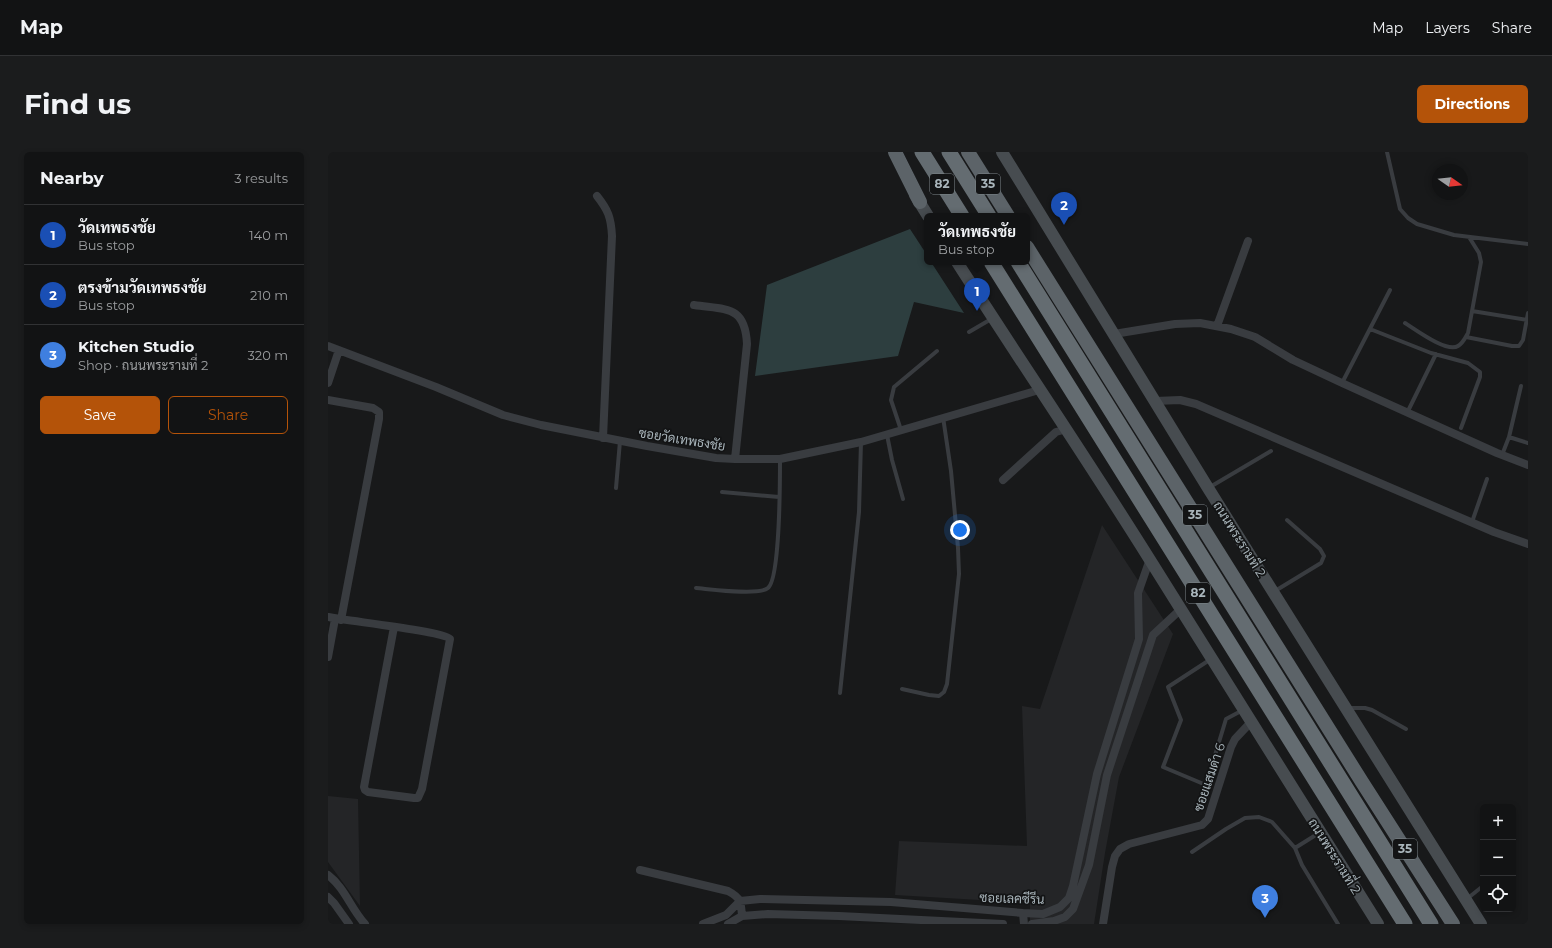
<!DOCTYPE html>
<meta charset="utf-8">
<style>
:root{--surface:#121314;--page:#1b1c1d;--text:#f1f3f6;--muted:#9c9ea0;--line:#313234;--accent:#b45309}
body{margin:0;font-family:Montserrat,Sarabun,sans-serif;background:var(--page);color:var(--text)}
.controls{position:absolute;right:12px;bottom:12px;display:grid;overflow:hidden;border-radius:6px;box-shadow:0 2px 6px #0003}
.controls button{width:36px;height:36px;display:grid;place-items:center;padding:0;border:0;border-bottom:1px solid var(--line);background:var(--surface);color:var(--text);font:20px sans-serif}
.compass{position:absolute;left:1104px;top:12px;width:36px;height:36px;border-radius:50%;background:var(--surface);box-shadow:0 2px 6px #0003;rotate:104deg}
.you{position:absolute;left:632px;top:378px;width:14px;height:14px;margin:-10px;border:3px solid #fff;border-radius:50%;background:#1a73e8;box-shadow:0 0 0 6px #1a73e833}
.badge{display:grid;place-items:center;width:26px;height:26px;border-radius:50%;background:var(--accent);color:#fff;font-size:13px;font-weight:700}
.pin{position:absolute;translate:-50% -33px;filter:drop-shadow(0 1px 2px #0008)}
.pin::after{content:'';position:absolute;top:21px;width:14px;height:12px;background:inherit;clip-path:polygon(0 0,100% 0,50% 100%)}
.popup{position:absolute;left:596px;top:61px;width:106px;height:52px;box-sizing:border-box;display:grid;place-content:center;border-radius:6px;background:var(--surface);filter:drop-shadow(0 1px 3px #0005);font-size:13px;white-space:nowrap;color:var(--muted)}
.popup b{font-size:15px;color:var(--text)}
.popup::after{content:'';position:absolute;left:50%;top:100%;margin-left:-8px;border:8px solid transparent;border-top-color:var(--surface)}
.list{margin:0;padding:0;list-style:none}
h2{display:flex;justify-content:space-between;align-items:center;height:52px;margin:0;padding:0 16px;font-size:17px}
h2 small{font-size:13px;font-weight:400;color:var(--muted)}
.list li{display:grid;grid-template-columns:26px 1fr auto;gap:12px;align-items:center;box-sizing:border-box;height:60px;padding:0 16px;border-top:1px solid var(--line)}
.list b{display:block;font-size:15px;white-space:nowrap}
.list p{margin:0;font-size:13px;white-space:nowrap;color:var(--muted)}
.list em{font-size:13px;font-style:normal;color:var(--muted)}
.actions{display:flex;gap:8px;padding:12px 16px}
.actions a{flex:1;padding:9px 0;border:1px solid var(--accent);border-radius:6px;text-align:center;font-size:14px;color:var(--accent)}
.actions .main{background:var(--accent);color:#fff}
.icon{flex:none;width:22px;height:22px;fill:none;stroke:currentColor;stroke-width:2;stroke-linecap:round;stroke-linejoin:round}
.map{position:relative;flex:none;width:1200px;height:772px;overflow:hidden;border-radius:6px}
header{display:flex;align-items:center;gap:24px;box-sizing:border-box;height:56px;padding:0 20px;background:var(--surface);border-bottom:1px solid var(--line)}
header strong{font-size:19px}
nav{display:flex;gap:22px;margin-inline-start:auto;font-size:14px}
.intro{display:flex;align-items:center;justify-content:space-between;box-sizing:border-box;height:96px;padding:0 24px}
h1{margin:0;font-size:28px}
.button{padding:10px 18px;border-radius:6px;background:var(--accent);color:#fff;font-size:14px;font-weight:700}
main{display:flex;gap:24px;padding:0 24px}
aside{flex:1;background:var(--surface);border-radius:6px;box-shadow:0 2px 6px #0003}
.map>svg:first-child{display:block}
</style>
<header>
<strong>Map</strong>
<nav><a>Map</a><a>Layers</a><a>Share</a></nav>
</header>
<div class="intro"><h1>Find us</h1><a class="button">Directions</a></div>
<main>
<aside>
<h2>Nearby<small>3 results</small></h2>
<ul class="list">
<li><span class="badge" style="background:#1a4fb4">1</span><div><b>วัดเทพธงชัย</b><p>Bus stop</p></div><em>140 m</em></li>
<li><span class="badge" style="background:#1a4fb4">2</span><div><b>ตรงข้ามวัดเทพธงชัย</b><p>Bus stop</p></div><em>210 m</em></li>
<li><span class="badge" style="background:#3f7fe0">3</span><div><b>Kitchen Studio</b><p>Shop · ถนนพระรามที่ 2</p></div><em>320 m</em></li>
</ul>
<div class="actions"><a class="main">Save</a><a>Share</a></div>
</aside>
<div class="map">
<svg width="1200" height="772" viewBox="0 0 1200 772">
<rect width="100%" height="100%" fill="#18191a"/>
<path fill="#242527" d="M774 373 845 482 791 625 777 701 766 772H702V751L567 743 571 689 699 694 694 554 712 557Z
M0 644 30 647 32 754 0 710Z"/>
<path fill="#2d3e3f" d="M582 77 599 103V110H603L636 161 586 150 570 204 427 224 439 133Z"/>
<g fill="none" stroke-linecap="round" stroke-linejoin="round">
<path stroke="#393c40" stroke-width="4" d="M1059 0 1072 57 1080 66 1089 72 1126 83 1200 92
M1144 159 1200 168
M1077 171C1088 178 1119 201 1130 194 1135 191 1137 186 1140 181L1153 110 1151 101 1141 85
M1042 177 1103 201 1140 211 1152 220V225L1133 276
M641 180 665 166
M1138 185 1184 194H1191L1195 188 1200 161
M1014 231 1062 138
M1079 261 1108 202
M573 278 563 248 566 235 609 199
M559 283 564 308 575 347
M1181 285 1200 291
M1174 303 1181 285 1193 234
M882 335 943 299
M288 336 292 289
M394 340 451 345
M1144 370 1159 327
M368 436C381 437 431 444 440 436 452 426 452 327 452 307
M947 439 993 411 996 404 992 397 959 368
M883 507 840 535 853 568 835 615 878 633 898 567 915 558
M574 537 601 543 611 544 616 540 619 532 631 422 630 396 623 319 615 265
M512 541 531 360 533 290
M1020 556H1037L1044 558 1078 577
M991 681 967 696 974 713 1010 772
M864 700 898 677 917 666 931 665 944 670 967 696
M1140 746 1155 734"/>
<path stroke="#393c40" stroke-width="8" d="M269 44C280 58 283 65 284 84L275 286
M366 153C398 158 417 153 419 192L407 307
M889 174 920 89
M786 182 847 172 872 171 903 177 927 185 965 208 1014 231 1169 301 1200 313
M0 194 108 235 175 263 213 273 319 294 388 306 407 307H452L533 290 711 238
M0 231 11 198
M0 248 45 256 51 260V267L13 468
M827 249 852 248 868 252 1166 380 1200 392
M675 328 728 280 739 277
M0 465C18 469 115 479 122 487L94 637 90 646H86L40 640 37 638 36 635 66 475
M0 505 7 467
M312 718 400 739C413 746 413 750 414 764
M0 723C17 736 23 757 37 772
M0 745 6 751 21 772
M695 761 696 772
M375 772 398 763 412 749 432 747 563 750 695 761 715 762 732 755 741 746 745 734 769 622 811 487 810 441 822 407
M400 772 414 764 440 762 511 764 675 772
M704 772 726 769 737 765 745 757 761 713 779 623 825 483 853 457
M775 772 784 715 787 704 792 697 801 692 874 673 880 667 903 595 907 587 923 570"/>
<path stroke="#474c50" stroke-width="12" d="M674 0 880 336 1153 772
M587 43 600 64
M629 110C693 210 759 307 822 408 898 529 973 651 1050 772"/>
<path stroke="#5c6368" stroke-width="14" d="M567 0 592 50
M640 0 680 64
M699 95 1034 630 1125 772"/>
<path stroke="#646c71" stroke-width="15" d="M621 0 661 64
M663 110 1077 772
M690 110 1103 772"/>
<path stroke="#646c71" stroke-width="15" d="M594 0 634 64"/>
</g>
<g text-anchor="middle" stroke-width="3.5" stroke-linejoin="round" paint-order="stroke">
<g fill="#131415" stroke="#7c8589" stroke-width="1">
<rect x="602" y="22" width="24" height="20" rx="3"/>
<rect x="648" y="22" width="24" height="20" rx="3"/>
<rect x="855" y="353" width="24" height="20" rx="3"/>
<rect x="858" y="431" width="24" height="20" rx="3"/>
<rect x="1065" y="687" width="24" height="20" rx="3"/>
</g>
<g font-size="12" font-weight="bold" fill="#a9b5bb">
<text x="614" y="36">82</text>
<text x="660" y="36">35</text>
<text x="867" y="367">35</text>
<text x="870" y="445">82</text>
<text x="1077" y="701">35</text>
</g>
<g font-size="13" fill="#a9b5bb" stroke="#131415">
<text transform="translate(354 287) rotate(9)" y="5">ซอยวัดเทพธงชัย</text>
<text transform="translate(912 387) rotate(58)" y="5">ถนนพระรามที่ 2</text>
<text transform="translate(881 625) rotate(-71)" y="5">ซอยแสมดำ 6</text>
<text transform="translate(1007 704) rotate(58)" y="5">ถนนพระรามที่ 2</text>
<text transform="translate(684 746) rotate(2)" y="5">ซอยเลคซีรีน</text>
</g>
</g>
</svg>
<div class="controls">
<button>+</button>
<button>−</button>
<button><svg class="icon" aria-label="locate" viewBox="0 0 24 24"><circle cx="12" cy="12" r="6"/><path d="M12 2v4M12 18v4M2 12h4M18 12h4"/></svg></button>
</div>
<svg class="compass" viewBox="-18 -18 36 36"><path d="M0-13l5 13h-10z" fill="#e53935"/><path d="M0 13l5-13h-10z" fill="#9c9ea0"/></svg>
<div class="you"></div>
<div class="pin badge" style="left:649px;top:159px;background:#1a4fb4">1</div>
<div class="popup"><b>วัดเทพธงชัย</b>Bus stop</div>
<div class="pin badge" style="left:736px;top:73px;background:#1a4fb4">2</div>
<div class="pin badge" style="left:937px;top:766px;background:#3f7fe0">3</div>
</div>
</main>
